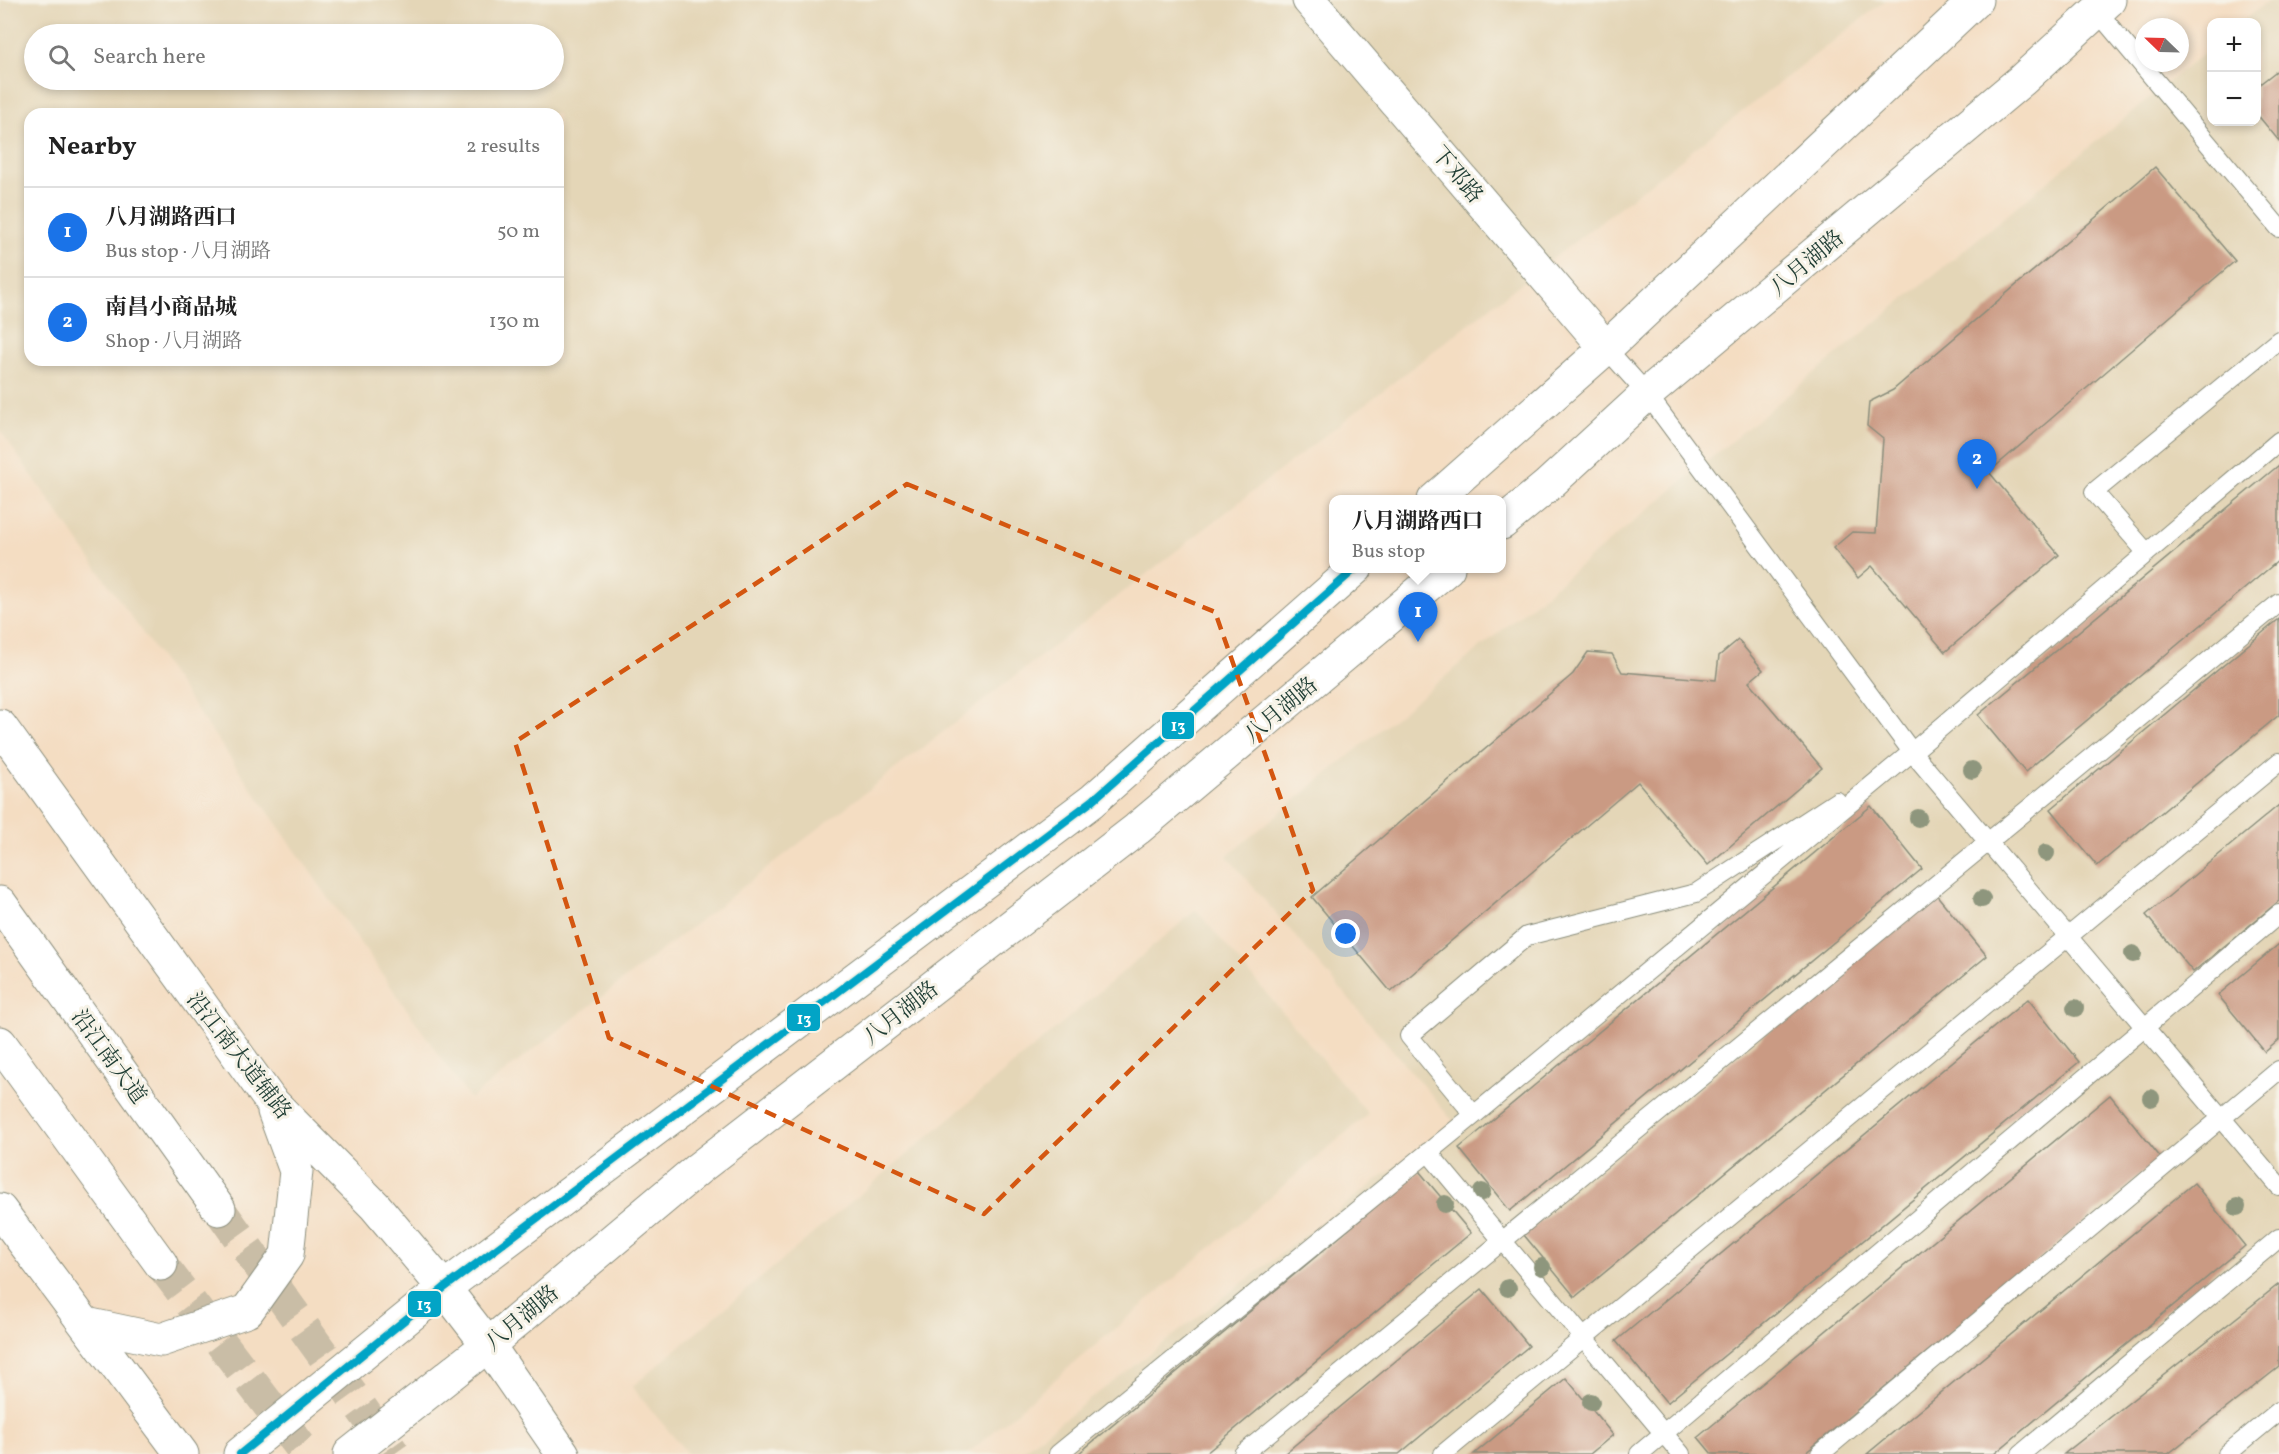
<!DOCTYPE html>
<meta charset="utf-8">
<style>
:root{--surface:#fff;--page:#f6f6f6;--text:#222;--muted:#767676;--line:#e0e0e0;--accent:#1a73e8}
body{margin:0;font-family:Vollkorn,"Noto Serif SC",serif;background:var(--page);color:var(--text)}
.controls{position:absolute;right:18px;top:18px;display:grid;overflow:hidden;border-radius:12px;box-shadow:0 3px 9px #0003}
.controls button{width:54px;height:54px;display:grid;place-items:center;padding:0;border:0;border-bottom:2px solid var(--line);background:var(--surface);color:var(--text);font:30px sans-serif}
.compass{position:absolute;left:2135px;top:18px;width:54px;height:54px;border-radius:50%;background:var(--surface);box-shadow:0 3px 9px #0003;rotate:293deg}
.you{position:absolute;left:1346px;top:934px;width:21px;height:21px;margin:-15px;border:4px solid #fff;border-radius:50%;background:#1a73e8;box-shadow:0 0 0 9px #1a73e833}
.badge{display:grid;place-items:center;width:39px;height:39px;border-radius:50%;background:var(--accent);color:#fff;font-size:20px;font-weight:700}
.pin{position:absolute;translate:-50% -50px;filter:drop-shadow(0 2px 3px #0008)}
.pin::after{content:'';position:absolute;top:32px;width:21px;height:18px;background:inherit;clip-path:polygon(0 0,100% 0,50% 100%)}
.popup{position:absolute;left:1329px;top:495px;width:177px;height:78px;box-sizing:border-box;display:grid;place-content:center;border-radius:12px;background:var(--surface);filter:drop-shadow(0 2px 4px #0005);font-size:20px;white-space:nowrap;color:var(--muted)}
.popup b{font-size:22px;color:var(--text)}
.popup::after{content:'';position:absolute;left:50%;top:100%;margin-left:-12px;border:12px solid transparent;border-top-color:var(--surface)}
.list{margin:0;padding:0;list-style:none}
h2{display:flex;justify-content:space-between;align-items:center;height:78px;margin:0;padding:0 24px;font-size:26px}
h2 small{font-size:20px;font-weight:400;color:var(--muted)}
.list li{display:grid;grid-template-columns:39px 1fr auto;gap:18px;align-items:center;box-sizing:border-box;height:90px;padding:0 24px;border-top:2px solid var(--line)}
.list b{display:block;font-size:22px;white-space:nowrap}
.list p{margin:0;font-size:20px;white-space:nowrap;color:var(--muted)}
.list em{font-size:20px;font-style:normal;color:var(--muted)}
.icon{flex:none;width:33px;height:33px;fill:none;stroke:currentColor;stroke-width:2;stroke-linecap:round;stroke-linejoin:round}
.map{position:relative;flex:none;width:2279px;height:1454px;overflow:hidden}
.search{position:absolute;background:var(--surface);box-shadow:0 3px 9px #0003;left:24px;top:24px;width:540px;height:66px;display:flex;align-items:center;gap:15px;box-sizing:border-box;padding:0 21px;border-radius:33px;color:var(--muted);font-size:22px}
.panel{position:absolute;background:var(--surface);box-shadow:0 3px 9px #0003;left:24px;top:108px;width:540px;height:258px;border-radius:18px}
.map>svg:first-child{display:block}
</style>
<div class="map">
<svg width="2279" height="1454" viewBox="0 0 2279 1454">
<rect width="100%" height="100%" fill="#f7f3e8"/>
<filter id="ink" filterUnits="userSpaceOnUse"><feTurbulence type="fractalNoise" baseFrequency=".0167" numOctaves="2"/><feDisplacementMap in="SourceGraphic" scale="12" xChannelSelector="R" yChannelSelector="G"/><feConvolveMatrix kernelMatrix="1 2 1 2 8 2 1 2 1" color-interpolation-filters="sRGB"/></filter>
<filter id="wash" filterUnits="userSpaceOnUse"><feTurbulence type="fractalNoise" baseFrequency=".008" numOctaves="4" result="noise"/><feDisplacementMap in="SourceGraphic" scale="24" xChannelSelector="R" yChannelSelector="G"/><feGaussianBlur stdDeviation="1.35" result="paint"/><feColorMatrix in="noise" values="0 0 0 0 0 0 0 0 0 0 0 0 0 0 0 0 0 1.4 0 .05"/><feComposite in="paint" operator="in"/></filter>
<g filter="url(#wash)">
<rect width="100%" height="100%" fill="#f4ddc2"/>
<path fill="#e4d6b7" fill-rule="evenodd" d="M0 0H1886L470 1099 0 430ZM34 34H554V80H34ZM30 114H558V360H30Z
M2269 0H2279V1454H1018L1454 1122 1227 856 2211 47 2212 122H2256V22H2242Z
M1196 910 1368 1114 967 1454H688L632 1387Z"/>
<g id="blocks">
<path fill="#ca9a83" d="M2279 69V141L2256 113V87Z
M2155 167 2235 261 1989 472 2059 555 1945 652 1872 566 1858 578 1833 548 1852 532 1876 533 1883 439 1867 426 1869 402 1893 390Z
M2279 465V560L2025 772 1978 715Z
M2279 619V715L2097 866 2051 809Z
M1738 640 1763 670 1749 682 1822 768 1708 865 1638 782 1391 992 1312 897 1573 674 1588 652 1612 654 1622 672 1716 680 1719 656Z
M2279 805V901L2193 972 2146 915Z
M1871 806 1922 869 1510 1211 1459 1148Z
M1935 893 1987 956 1575 1297 1524 1235Z
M2279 944V1040L2265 1052 2218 995Z
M2028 999 2079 1062 1667 1403 1616 1341Z
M2110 1095 2161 1158 1804 1454H1712L1698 1437Z
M1419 1171 1471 1233 1205 1454H1078Z
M2194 1183 2245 1246 1994 1454H1867Z
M2279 1284V1367L2168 1454H2064Z
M1482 1289 1529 1346 1399 1454H1284Z
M1566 1378 1613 1435 1590 1454H1474Z"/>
</g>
</g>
<g filter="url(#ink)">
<use href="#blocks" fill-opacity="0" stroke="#8a8d7b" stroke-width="1.5"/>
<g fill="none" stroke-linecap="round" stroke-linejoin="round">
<path stroke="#c9bda6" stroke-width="33" stroke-dasharray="33 16" stroke-linecap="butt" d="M219 1209 394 1454
M161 1264 306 1454"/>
<g stroke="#8a8d7b" stroke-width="20">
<path id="lane" d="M2097 11 2279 228
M1606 348 1647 394 1912 752 2279 1186
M2147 553 2094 492 2279 340
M1474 1115 1409 1036 1527 936 1696 893 1837 801
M1428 1152 1681 1454
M1058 1454 1474 1115 1912 752 2279 441
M1243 1454 2279 603
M1443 1454 2279 762
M1639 1454 2279 914
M1820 1454 2279 1070
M2021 1454 2279 1238
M2227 1454 2279 1411"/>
</g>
<g stroke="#8a8d7b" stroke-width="35">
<path id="street" d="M1309 0 1606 348"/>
</g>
<g stroke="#8a8d7b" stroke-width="35">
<path id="secondary" d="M1434 500 1606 348 1976 0
M1502 523 1548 485 1647 394 2022 80 2109 0
M240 1454 444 1288 1092 801 1356 568
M350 1454 488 1345 699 1168 1137 829 1448 568"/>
</g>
<g stroke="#8a8d7b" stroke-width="35">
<path id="primary" d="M0 726 270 1100 375 1206 444 1288 488 1345 563 1454
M86 1324 161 1340 247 1311 287 1255 296 1171 274 1111"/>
</g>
<g stroke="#8a8d7b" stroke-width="35">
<path id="highway" d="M0 903 219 1209
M0 1043 161 1264
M0 1210 182 1454"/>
</g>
<use href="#lane" stroke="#fff" stroke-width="18"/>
<use href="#street" stroke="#fff" stroke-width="33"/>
<use href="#secondary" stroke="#fff" stroke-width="33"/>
<use href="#primary" stroke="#fff" stroke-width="33"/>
<use href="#highway" stroke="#fff" stroke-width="33"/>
<g stroke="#f7f3e8" stroke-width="12">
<path id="bus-1" d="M240 1454 444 1288 1092 801 1356 568"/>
</g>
<use href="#bus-1" stroke="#02a4c6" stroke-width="8"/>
</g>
<g fill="#8e967d">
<circle cx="1972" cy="770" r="9"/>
<circle cx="1918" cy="818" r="9"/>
<circle cx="2046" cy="853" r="9"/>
<circle cx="1982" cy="899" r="9"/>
<circle cx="2133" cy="954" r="9"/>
<circle cx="2075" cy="1008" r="9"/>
<circle cx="2151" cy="1098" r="9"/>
<circle cx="1482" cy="1192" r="9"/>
<circle cx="1445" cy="1204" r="9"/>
<circle cx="2237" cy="1207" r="9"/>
<circle cx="1542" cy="1267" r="9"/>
<circle cx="1508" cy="1288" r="9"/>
<circle cx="1591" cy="1402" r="9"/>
</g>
</g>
<path fill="none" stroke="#d45610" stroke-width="4.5" stroke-dasharray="12 8" stroke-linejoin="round" d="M907 484 1215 612 1313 890 984 1214 609 1038 515 742Z"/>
<g text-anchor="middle" stroke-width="6" stroke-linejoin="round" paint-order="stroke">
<g font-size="22" fill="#1f3d34" stroke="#f7f3e8">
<text transform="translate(1458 174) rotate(50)" y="8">下邓路</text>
<text transform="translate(1806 262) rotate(-40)" y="8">八月湖路</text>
<text transform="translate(1280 709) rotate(-40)" y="8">八月湖路</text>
<text transform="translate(900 1012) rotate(-38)" y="8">八月湖路</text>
<text transform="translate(240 1055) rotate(52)" y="8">沿江南大道辅路</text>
<text transform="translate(110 1056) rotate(54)" y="8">沿江南大道</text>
<text transform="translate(521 1317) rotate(-40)" y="8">八月湖路</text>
</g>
</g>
<g stroke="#f7f3e8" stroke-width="2">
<rect x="1161" y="711" width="34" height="29" rx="6" fill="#02a4c6"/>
<rect x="786" y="1003" width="35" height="29" rx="6" fill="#02a4c6"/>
<rect x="407" y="1290" width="35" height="28" rx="6" fill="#02a4c6"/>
</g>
<g font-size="16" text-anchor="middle" font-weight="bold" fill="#fff">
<text x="1178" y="731">13</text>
<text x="804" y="1024">13</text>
<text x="424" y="1310">13</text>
</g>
</svg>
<div class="controls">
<button>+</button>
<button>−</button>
</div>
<svg class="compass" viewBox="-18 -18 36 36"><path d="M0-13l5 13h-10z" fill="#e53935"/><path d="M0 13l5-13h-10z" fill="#767676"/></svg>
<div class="you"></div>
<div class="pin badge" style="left:1418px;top:642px">1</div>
<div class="popup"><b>八月湖路西口</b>Bus stop</div>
<div class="pin badge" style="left:1977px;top:489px">2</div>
<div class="search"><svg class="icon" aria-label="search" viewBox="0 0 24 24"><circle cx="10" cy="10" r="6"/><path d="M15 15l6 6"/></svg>Search here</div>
<section class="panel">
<h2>Nearby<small>2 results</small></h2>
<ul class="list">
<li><span class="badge">1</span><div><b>八月湖路西口</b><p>Bus stop · 八月湖路</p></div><em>50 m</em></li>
<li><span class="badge">2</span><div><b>南昌小商品城</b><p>Shop · 八月湖路</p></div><em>130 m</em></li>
</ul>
</section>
</div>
